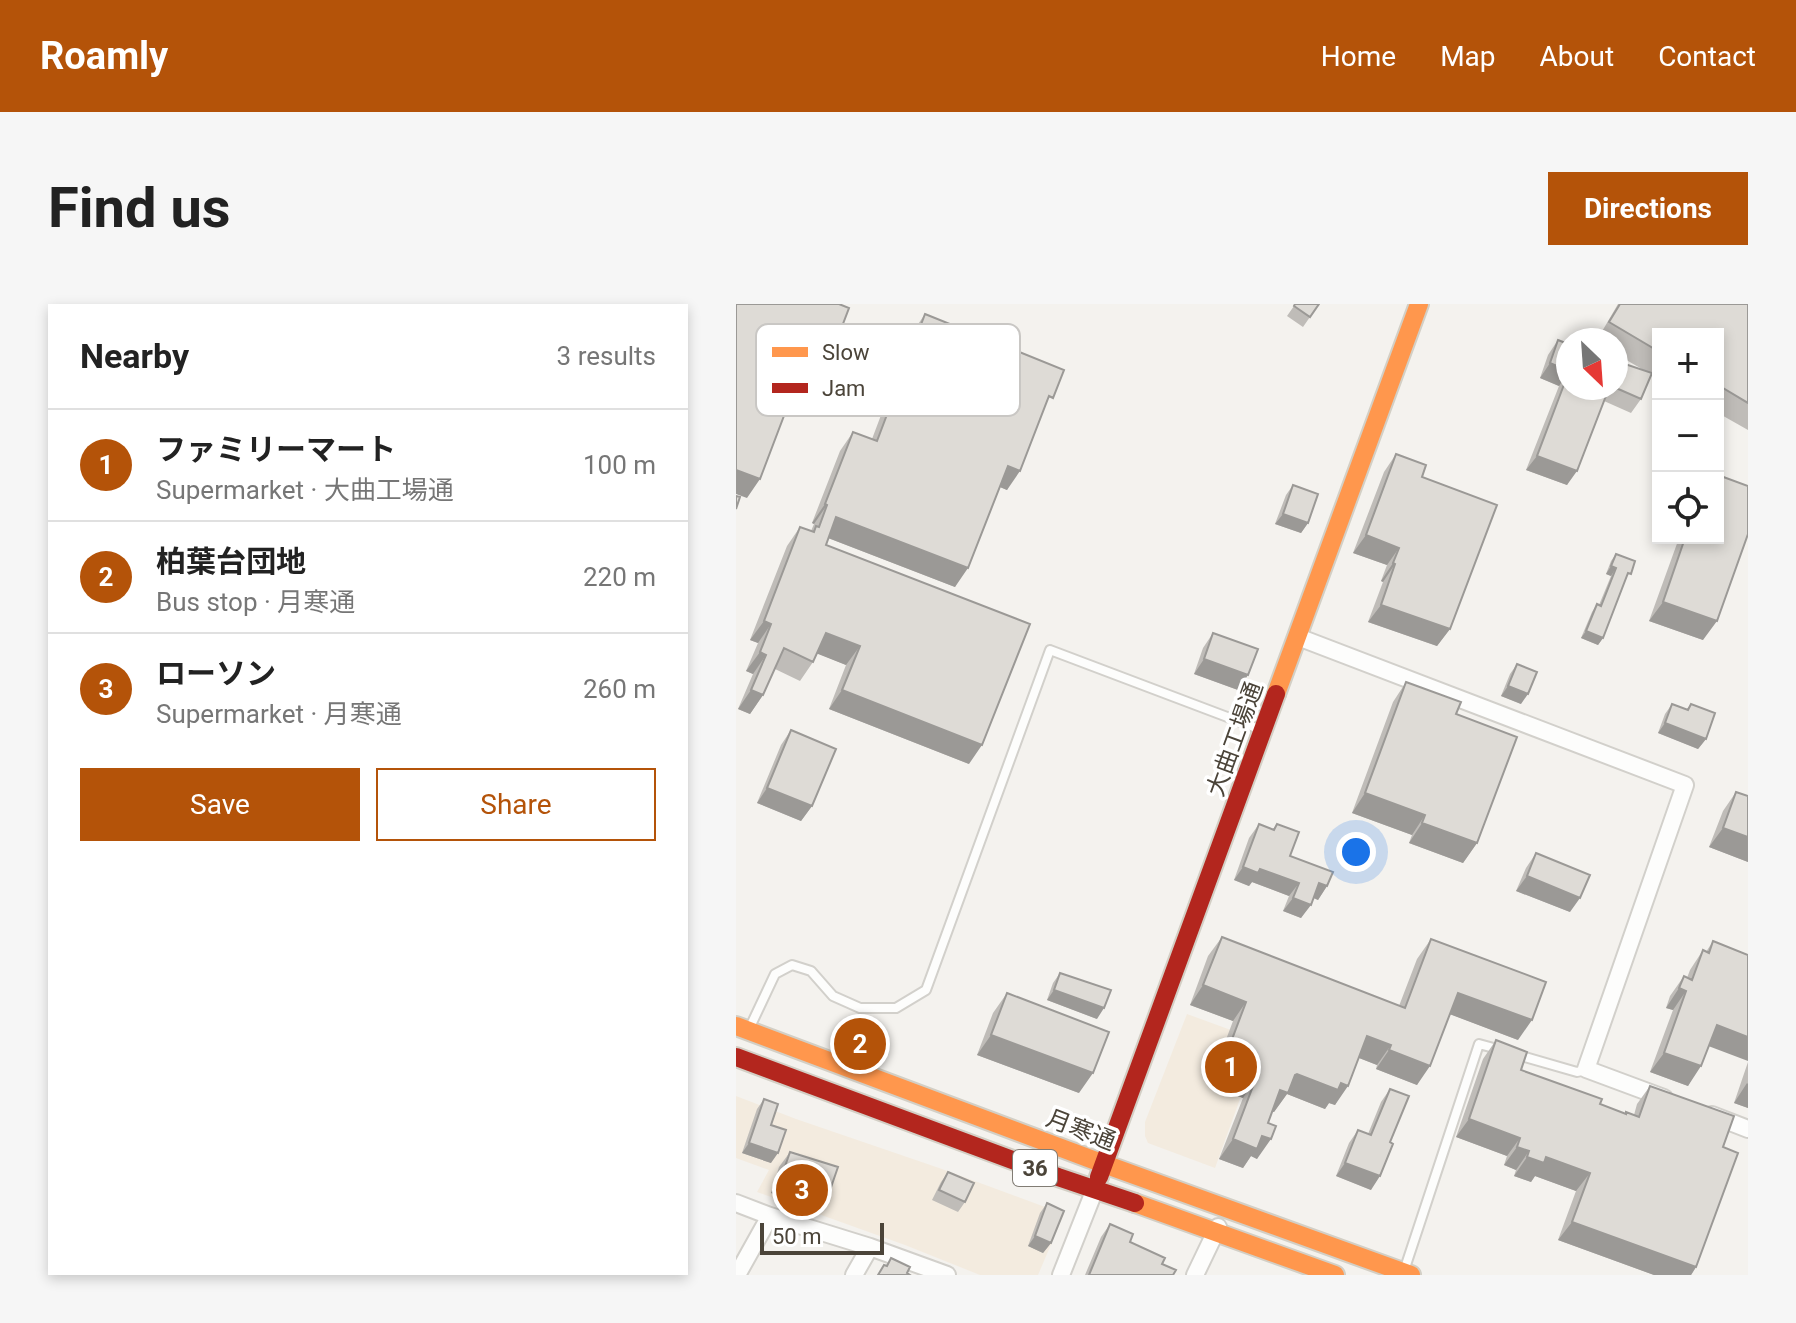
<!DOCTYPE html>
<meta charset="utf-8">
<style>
:root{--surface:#fff;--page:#f6f6f6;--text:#222;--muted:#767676;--line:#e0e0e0;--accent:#b45309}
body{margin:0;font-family:Roboto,"Noto Sans JP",sans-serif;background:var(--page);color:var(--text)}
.controls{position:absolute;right:24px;top:24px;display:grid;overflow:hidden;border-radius:0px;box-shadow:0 4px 12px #0003}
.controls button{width:72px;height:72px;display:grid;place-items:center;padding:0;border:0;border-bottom:2px solid var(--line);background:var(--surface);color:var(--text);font:40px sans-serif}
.compass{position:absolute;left:820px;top:24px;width:72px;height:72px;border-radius:50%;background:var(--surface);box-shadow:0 4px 12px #0003;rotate:155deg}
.scale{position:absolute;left:24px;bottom:20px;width:124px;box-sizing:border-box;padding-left:8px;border:4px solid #4b4439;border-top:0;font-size:22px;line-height:28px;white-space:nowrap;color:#4b4439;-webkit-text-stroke:6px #fff;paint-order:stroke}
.you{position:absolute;left:620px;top:548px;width:28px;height:28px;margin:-20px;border:6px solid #fff;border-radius:50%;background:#1a73e8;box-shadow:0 0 0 12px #1a73e833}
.badge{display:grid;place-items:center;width:52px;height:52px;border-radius:50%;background:var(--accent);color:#fff;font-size:26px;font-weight:700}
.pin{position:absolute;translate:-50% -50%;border:4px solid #fff;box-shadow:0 2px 8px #0006}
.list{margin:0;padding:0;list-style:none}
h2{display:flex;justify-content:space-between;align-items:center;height:104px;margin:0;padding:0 32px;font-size:34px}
h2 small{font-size:26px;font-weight:400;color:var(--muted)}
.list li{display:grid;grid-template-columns:52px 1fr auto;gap:24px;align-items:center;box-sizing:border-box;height:112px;padding:0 32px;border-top:2px solid var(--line)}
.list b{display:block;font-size:30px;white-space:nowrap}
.list p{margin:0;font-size:26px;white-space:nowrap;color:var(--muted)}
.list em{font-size:26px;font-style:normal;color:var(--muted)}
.actions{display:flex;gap:16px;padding:24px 32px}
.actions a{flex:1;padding:18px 0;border:2px solid var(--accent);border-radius:0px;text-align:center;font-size:28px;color:var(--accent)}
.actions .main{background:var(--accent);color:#fff}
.icon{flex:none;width:44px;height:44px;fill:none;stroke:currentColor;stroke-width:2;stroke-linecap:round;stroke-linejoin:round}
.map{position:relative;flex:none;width:1012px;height:971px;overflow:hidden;border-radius:0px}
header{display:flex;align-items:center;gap:48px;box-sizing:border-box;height:112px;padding:0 40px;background:var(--accent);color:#fff}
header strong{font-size:38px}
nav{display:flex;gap:44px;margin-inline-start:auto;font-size:28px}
.intro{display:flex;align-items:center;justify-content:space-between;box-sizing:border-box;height:192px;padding:0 48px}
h1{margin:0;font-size:56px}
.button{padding:20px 36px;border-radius:0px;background:var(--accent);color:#fff;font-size:28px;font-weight:700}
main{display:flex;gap:48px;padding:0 48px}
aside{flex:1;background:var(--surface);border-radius:0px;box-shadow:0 4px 12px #0003}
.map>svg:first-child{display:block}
</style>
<header>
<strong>Roamly</strong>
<nav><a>Home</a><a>Map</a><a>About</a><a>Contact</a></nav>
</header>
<div class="intro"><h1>Find us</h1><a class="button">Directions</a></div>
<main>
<aside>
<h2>Nearby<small>3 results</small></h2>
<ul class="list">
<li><span class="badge">1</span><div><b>ファミリーマート</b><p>Supermarket · 大曲工場通</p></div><em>100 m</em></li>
<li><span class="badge">2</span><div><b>柏葉台団地</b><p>Bus stop · 月寒通</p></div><em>220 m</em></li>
<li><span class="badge">3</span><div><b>ローソン</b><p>Supermarket · 月寒通</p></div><em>260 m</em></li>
</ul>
<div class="actions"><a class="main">Save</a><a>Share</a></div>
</aside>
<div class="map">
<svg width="1012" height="971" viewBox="0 0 1012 971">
<rect width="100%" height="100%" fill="#f4f2ee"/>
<path fill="#f3ebdf" d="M451 710 525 737 479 864 412 839 409 832V818Z
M0 792 60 815 206 865 328 910 302 971H244L169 941 21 888 33 866 0 854Z"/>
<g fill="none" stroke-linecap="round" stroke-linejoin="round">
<g stroke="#d2d0cb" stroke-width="12">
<path id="lane" d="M15 721 39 670 56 661 75 667 97 692 124 704H160L190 686 314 346 523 425
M782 751 841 768 850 766
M669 964 743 740 765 746"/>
</g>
<g stroke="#d2d0cb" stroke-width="20">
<path id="street" d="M562 333 949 481 850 765 928 794
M976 811 1012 825
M0 899 34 912 134 943 211 971
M1 971 34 912
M118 971 134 943
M325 971 359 885
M459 971 482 923"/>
</g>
<g stroke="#d3cfc5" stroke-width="22">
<path id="slow" d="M540 390 683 0
M0 722 368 860 675 971
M399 899 599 971"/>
</g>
<g stroke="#d3cfc5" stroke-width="22">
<path id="jam" d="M0 753 322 873 399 899
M363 873 540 390"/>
</g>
<use href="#lane" stroke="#fdfdfc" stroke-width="8"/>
<use href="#street" stroke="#fdfdfc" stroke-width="16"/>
<use href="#slow" stroke="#ff974d" stroke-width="18"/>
<use href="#jam" stroke="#b3261e" stroke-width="18"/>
</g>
<path fill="#bfbcb8" d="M583 0 567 23 551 12 558 2Z
M882 0H1012V126L982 109V30H922V74L915 70 905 95 895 109 868 97 831 181 790 166 823 82 804 74 812 51 822 36 832 40V84H880L911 68 880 50V36H861Z
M189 10 308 106 271 186 264 183 219 283 92 234 90 241 233 460 93 405 110 361 81 349 77 358 64 377 39 365 27 391 14 410 2 405 17 370 10 367 22 339 14 336 51 242 64 223 75 227 78 220 76 219 104 147 117 128 136 135 176 29Z
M660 150 686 173 714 325 701 342 632 318 647 278 645 277 651 261 617 249 648 168Z
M557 181 572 219 565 229 539 220 550 191Z
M943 234H982L967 336 913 317Z
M880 250 889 277 867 334 862 341 845 334 856 308 861 300 863 301 875 272 870 270 875 257Z
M477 329 502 386 458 370 467 344Z
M781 360 785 400 765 392 774 370Z
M670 378 720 410 741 539 727 559 673 539 676 531 616 509 657 398Z
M936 400 950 406 955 400 970 435 962 445 922 429 929 410Z
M55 426 76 502 65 517 21 499 45 441Z
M1000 488 1012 492V558L973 543 987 507Z
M523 520 537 525 541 520 554 552 591 582 582 596 577 594 565 614 547 607 553 592 516 578 513 582 498 576 513 534Z
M800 549 834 608 780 587 790 564Z
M486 633 663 702 681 655 695 635 782 736 714 710 681 781 640 765 641 761 623 754 599 801 593 799 589 805 551 790 538 808H536L521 855 515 852 507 864 483 855 507 794 473 781 497 717 454 701 472 652Z
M977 637 973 742 952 782 914 768 937 706 930 704 934 692 948 672 951 674 954 666 967 646 970 648Z
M324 669 361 715 311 696 317 679Z
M271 689 343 789 241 751 257 709Z
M760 736 785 766 864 800 889 810 898 811 901 800 914 782 987 843 960 963 955 971H918L822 936 840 887 799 872 795 878 778 872 780 866 768 861 771 852 720 833 747 755Z
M1012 758V804L998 799Z
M654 785 635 886 600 872 613 839 622 826 632 830 645 798Z
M28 795 35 821V859L6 849 21 805Z
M54 848 93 889 82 904 35 889 43 863Z
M212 868 229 898 222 908 196 896 205 878Z
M311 899 315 939 307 949 292 942 304 909Z
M374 920 394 938 426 960 437 971H349L365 933Z"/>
<path fill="#9b9996" d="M76 38 97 46 84 65 63 57Z
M814 59 832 67V69L823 82 804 74Z
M801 152 841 167 831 181 790 166Z
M272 162 284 167 271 186 259 181Z
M0 166 24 175 11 194 0 190Z
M89 200 91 201 78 220 76 219Z
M547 210 572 219 565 229 539 220Z
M100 213 232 264 219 283 87 232Z
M630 231 663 244 651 261 617 249Z
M657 259 659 260 647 278 645 277Z
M875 262 880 264 875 272 870 270Z
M927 298 981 317 967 336 913 317Z
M645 301 714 325 701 342 632 318Z
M28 317 35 320 22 339 14 336Z
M850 327 867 334 862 341 845 334Z
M90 329 124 342 110 361 77 348Z
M24 348 30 351 17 370 10 367Z
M468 355 512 371 502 386 458 370Z
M772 382 792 390 785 400 765 392Z
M15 386 27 391 14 410 2 405Z
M106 386 246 441 233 460 93 405Z
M929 419 970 435 962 445 922 429Z
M31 484 76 502 65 517 21 499Z
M629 489 689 511 676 531 616 509Z
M686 519 741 539 727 559 673 539Z
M987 524 1012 533V558L973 543Z
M507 563 524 565 563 579 553 592 516 578 513 582 498 576Z
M791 572 844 594 834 608 780 587Z
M583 579 591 582 582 596 574 592Z
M557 594 575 601 565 614 547 607Z
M467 681 510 698 497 717 454 701Z
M943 684 950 687 937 706 930 704Z
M318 686 368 704 361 715 311 696Z
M722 689 796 716 782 736 708 708Z
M981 721 1012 733V757L967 740Z
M255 731 357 769 343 789 241 751Z
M631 732 655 741 641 761 618 752Z
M653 746 694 762 681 781 640 765Z
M928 749 965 762 952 782 914 768Z
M486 762 520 774 507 794 473 781Z
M561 770 605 779 612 782 599 801 593 799 589 805 551 790 538 808 531 806 544 786 559 771Z
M1011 779 1012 780V804L998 799Z
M733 815 784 834 771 852 720 833Z
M526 832 535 835 521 855 515 852 507 864 483 855 497 835Z
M13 839 42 849 35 859 6 849Z
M781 843 793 847 780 866 768 861Z
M791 853H810L854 869 840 887 799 872 795 878 778 872Z
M609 859 644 872 635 886 600 872Z
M45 874 93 889 82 904 35 889Z
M836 918 960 963 955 971H918L822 936Z
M299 932 315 939 307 949 292 942Z"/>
<path fill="#dedbd6" stroke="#9b9996" stroke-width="2" d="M0 0H103L113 4 97 46 76 38 24 175 0 166Z
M559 0H583L574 13 558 2Z
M884 0H1012V99L982 81V30H922V47L873 18Z
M189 10 328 66 317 94 313 92 284 167 272 162 232 264 100 213 90 241 294 320 246 441 106 386 124 342 90 329 77 358 48 344 27 391 15 386 30 351 24 348 35 320 28 317 64 223 78 228 80 222 83 223 91 201 89 200 117 128 141 137Z
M822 36 832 40V67L814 59Z
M880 57 916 69 905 95 880 84Z
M832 70V84H873L841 167 801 152Z
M660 150 690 161 686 173 761 201 714 325 645 301 659 260 657 259 663 244 630 231Z
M982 171 1012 182V230L981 317 927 298 949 234H982Z
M557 181 582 190 572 219 547 210Z
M0 192 4 193 0 205Z
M880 250 899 257 895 270 892 269 867 334 850 327 861 300 865 302 880 264 875 262Z
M477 329 522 345 512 371 468 355Z
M781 360 801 368 792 390 772 382Z
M670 378 725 398 720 410 781 433 741 539 686 519 689 511 629 489Z
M936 400 952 406 955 400 979 409 970 435 929 419Z
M55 426 100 445 76 502 31 484Z
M1000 488 1012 492V533L987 524Z
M523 520 538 526 541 520 563 528 554 552 597 568 591 582 583 579 575 601 557 594 563 579 524 565 522 569 507 563Z
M800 549 854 571 844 594 791 572Z
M486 633 669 704 695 635 810 678 796 716 722 689 694 762 653 746 655 741 631 732 612 782 605 779 602 786 561 770 559 771 552 789 544 786 532 819 540 822 535 835 526 832 521 845 497 835 520 774 486 762 510 698 467 681Z
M977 637 1012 651V733L981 721 965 762 928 749 950 687 943 684 948 672 956 676 967 646 973 649Z
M324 669 375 686 368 704 318 686Z
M271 689 373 728 357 769 255 731Z
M760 736 791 748 785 766 866 795 864 800 890 810V808L903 813 914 782 998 812 987 843 1002 849 960 963 836 918 854 869 810 853 808 859 791 853 793 847 781 843 784 834 733 815Z
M654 785 673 792 654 838 657 840 644 872 609 859 622 826 635 831Z
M28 795 42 800 35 821 50 826 42 849 13 839Z
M54 848 102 863 93 889 45 874Z
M212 868 238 879 229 898 203 886Z
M311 899 328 907 315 939 299 932Z
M374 920 397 930 394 938 429 954 426 960 440 966 437 971H353Z
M155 954 174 963 171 969 174 971H142L148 961 151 962Z"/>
<g text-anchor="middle" stroke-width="7" stroke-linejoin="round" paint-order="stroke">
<rect fill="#fff" stroke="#817c74" stroke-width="2" x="277" y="846" width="44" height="36" rx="6"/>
<g font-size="22" font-weight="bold" fill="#4b4439">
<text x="299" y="872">36</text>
</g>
<g font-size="24" fill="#4b4439" stroke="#fff">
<text transform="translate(499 435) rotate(-70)" y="8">大曲工場通</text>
<text transform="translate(345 826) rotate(21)" y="8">月寒通</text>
</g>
</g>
<rect x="20" y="20" width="264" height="92" rx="12" fill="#fff" stroke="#c9c7c4" stroke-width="2"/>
<rect x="36" y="43" width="36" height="10" fill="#ff974d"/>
<rect x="36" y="79" width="36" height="10" fill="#b3261e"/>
<g font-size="22" fill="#4b4439">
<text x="86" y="56">Slow</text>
<text x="86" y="92">Jam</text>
</g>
</svg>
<div class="controls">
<button>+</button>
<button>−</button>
<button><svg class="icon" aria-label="locate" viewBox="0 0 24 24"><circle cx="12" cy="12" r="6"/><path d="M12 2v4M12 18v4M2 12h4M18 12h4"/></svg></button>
</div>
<svg class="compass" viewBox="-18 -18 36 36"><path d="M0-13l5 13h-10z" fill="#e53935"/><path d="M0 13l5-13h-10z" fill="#767676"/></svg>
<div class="scale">50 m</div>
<div class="you"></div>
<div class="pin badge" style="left:495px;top:763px">1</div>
<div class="pin badge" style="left:124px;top:740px">2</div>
<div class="pin badge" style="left:66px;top:886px">3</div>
</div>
</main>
